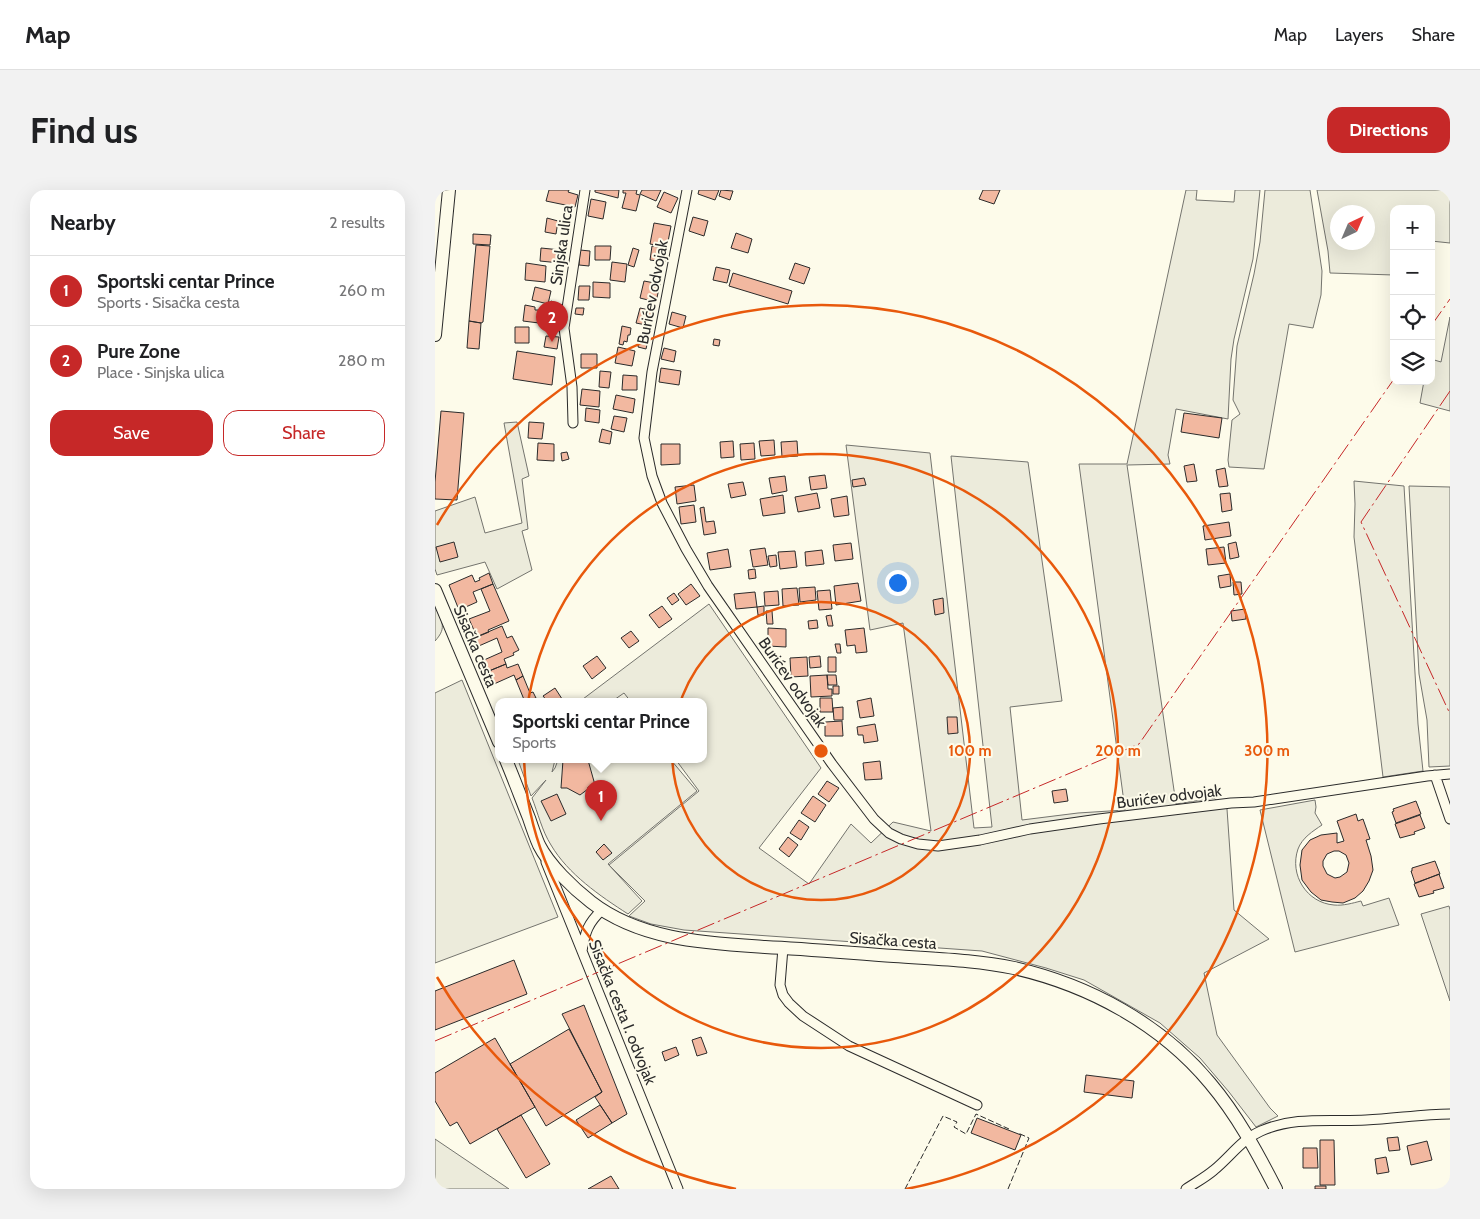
<!DOCTYPE html>
<meta charset="utf-8">
<style>
:root{--surface:#fff;--page:#f2f2f2;--text:#202124;--muted:#757577;--line:#e0e0e0;--accent:#c62828}
body{margin:0;font-family:Cabin,sans-serif;background:var(--page);color:var(--text)}
.controls{position:absolute;right:15px;top:15px;display:grid;overflow:hidden;border-radius:10px;box-shadow:0 5px 20px #0002}
.controls button{width:45px;height:45px;display:grid;place-items:center;padding:0;border:0;border-bottom:1px solid var(--line);background:var(--surface);color:var(--text);font:25px sans-serif}
.compass{position:absolute;left:895px;top:15px;width:45px;height:45px;border-radius:50%;background:var(--surface);box-shadow:0 5px 20px #0002;rotate:44deg}
.you{position:absolute;left:462px;top:392px;width:18px;height:18px;margin:-12px;border:4px solid #fff;border-radius:50%;background:#1a73e8;box-shadow:0 0 0 8px #1a73e833}
.badge{display:grid;place-items:center;width:32px;height:32px;border-radius:50%;background:var(--accent);color:#fff;font-size:16px;font-weight:700}
.pin{position:absolute;translate:-50% -41px;filter:drop-shadow(0 1px 2px #0008)}
.pin::after{content:'';position:absolute;top:26px;width:18px;height:15px;background:inherit;clip-path:polygon(0 0,100% 0,50% 100%)}
.popup{position:absolute;left:60px;top:508px;width:212px;height:65px;box-sizing:border-box;display:grid;place-content:center;border-radius:10px;background:var(--surface);filter:drop-shadow(0 1px 4px #0005);font-size:16px;white-space:nowrap;color:var(--muted)}
.popup b{font-size:19px;color:var(--text)}
.popup::after{content:'';position:absolute;left:50%;top:100%;margin-left:-10px;border:10px solid transparent;border-top-color:var(--surface)}
.list{margin:0;padding:0;list-style:none}
h2{display:flex;justify-content:space-between;align-items:center;height:65px;margin:0;padding:0 20px;font-size:21px}
h2 small{font-size:16px;font-weight:400;color:var(--muted)}
.list li{display:grid;grid-template-columns:32px 1fr auto;gap:15px;align-items:center;box-sizing:border-box;height:70px;padding:0 20px;border-top:1px solid var(--line)}
.list b{display:block;font-size:19px;white-space:nowrap}
.list p{margin:0;font-size:16px;white-space:nowrap;color:var(--muted)}
.list em{font-size:16px;font-style:normal;color:var(--muted)}
.actions{display:flex;gap:10px;padding:15px 20px}
.actions a{flex:1;padding:11px 0;border:1px solid var(--accent);border-radius:15px;text-align:center;font-size:18px;color:var(--accent)}
.actions .main{background:var(--accent);color:#fff}
.icon{flex:none;width:28px;height:28px;fill:none;stroke:currentColor;stroke-width:2;stroke-linecap:round;stroke-linejoin:round}
.map{position:relative;flex:none;width:1015px;height:999px;overflow:hidden;border-radius:15px}
header{display:flex;align-items:center;gap:30px;box-sizing:border-box;height:70px;padding:0 25px;background:var(--surface);border-bottom:1px solid var(--line)}
header strong{font-size:24px}
nav{display:flex;gap:28px;margin-inline-start:auto;font-size:18px}
.intro{display:flex;align-items:center;justify-content:space-between;box-sizing:border-box;height:120px;padding:0 30px}
h1{margin:0;font-size:35px}
.button{padding:12px 22px;border-radius:15px;background:var(--accent);color:#fff;font-size:18px;font-weight:700}
main{display:flex;gap:30px;padding:0 30px}
aside{flex:1;background:var(--surface);border-radius:15px;box-shadow:0 5px 20px #0002}
.map>svg:first-child{display:block}
</style>
<header>
<strong>Map</strong>
<nav><a>Map</a><a>Layers</a><a>Share</a></nav>
</header>
<div class="intro"><h1>Find us</h1><a class="button">Directions</a></div>
<main>
<aside>
<h2>Nearby<small>2 results</small></h2>
<ul class="list">
<li><span class="badge">1</span><div><b>Sportski centar Prince</b><p>Sports · Sisačka cesta</p></div><em>260 m</em></li>
<li><span class="badge">2</span><div><b>Pure Zone</b><p>Place · Sinjska ulica</p></div><em>280 m</em></li>
</ul>
<div class="actions"><a class="main">Save</a><a>Share</a></div>
</aside>
<div class="map">
<svg width="1015" height="999" viewBox="0 0 1015 999">
<rect width="100%" height="100%" fill="#fdfbea"/>
<path fill="#ecebdb" stroke="#74746e" fill-rule="evenodd" d="M751 0H762L761 10 799 12 800 0H825L818 69 799 149 796 169 793 229 741 219 733 265 735 274 692 275 741 614 779 608 792 619 799 720 834 749 769 783 782 845 835 918 843 926 821 937 794 902 765 868 725 833 649 790 611 778 547 761 249 740 216 734 194 726 210 711 174 675 264 601 241 570H268V512H196L189 503 176 512H144L274 414 386 578 324 658 374 694 416 634 436 653 458 632 496 641 468 433 435 440 411 255 495 263 539 638 557 637 516 266 593 272 627 511 575 517 587 630 643 623 690 620 644 274H692Z
M830 0H875L887 81 886 105 878 138 854 134 829 279 794 277 793 270 797 230 805 224 798 210 802 156 819 84 825 52Z
M882 0H1015V53L996 51V19H959V85L895 83 893 61ZM902 22H932V52H902Z
M1015 127V221L985 213 989 191H996V169L1006 172Z
M82 232 94 286 87 289 93 339 87 341 97 380 62 399 50 372 2 385 0 379V321L40 307 50 343 87 333 69 233Z
M919 291 969 296 983 534 988 581 948 587 919 347 920 314Z
M974 296 1015 297V576L994 577 992 530 984 484Z
M0 416C6 431 13 437 0 451Z
M27 490 123 727 0 773V503Z
M83 570H120L117 582 120 578 123 570H236L262 601 173 674 207 711 193 724C165 706 133 684 116 655 107 641 103 623 97 608L111 590 96 606Z
M880 610 881 617 880 623 887 635C878 641 867 648 863 659 854 685 872 713 899 715 908 716 918 713 926 711L928 716 954 708 964 735 860 762 825 620Z
M1014 716 1015 720V811L986 724Z
M0 949 74 999H8L0 993Z"/>
<path fill="#f2b8a0" stroke="#2b2b2b" fill-rule="evenodd" d="M114 0H134L133 2 143 5 140 17 111 11Z
M160 0H184L183 8 160 2Z
M188 0H202L201 4 205 5 201 21 187 18 191 3H188Z
M207 0H226L221 11 205 4Z
M264 0H284L280 10 263 4Z
M286 0 298 1 295 10 284 6Z
M548 0H565L559 14 544 9Z
M229 2 243 8 236 23 222 17Z
M156 9 171 12 168 29 153 26Z
M258 27 273 31 269 46 254 41Z
M112 28 123 31 121 44 110 42Z
M219 33 236 36 232 57 215 54Z
M301 43 317 49 313 63 296 58Z
M38 44 56 45 55 55 38 54Z
M41 55 55 56 48 132 46 133 34 131Z
M160 56H176L175 70H160Z
M217 56 232 59 230 72 215 70Z
M106 58 126 60 125 73 105 71Z
M198 58 204 60 199 77 193 75Z
M145 60 155 61 154 76 144 75Z
M177 72 192 74 190 92 175 90Z
M91 73 111 76 110 92 90 90Z
M360 73 375 78 369 94 354 89Z
M281 77 295 80 292 93 278 90Z
M298 83 357 101 353 114 294 96Z
M209 91 225 94 221 112 205 108Z
M158 92 175 93V108L158 107Z
M144 96H155L154 110H143Z
M100 97 116 101 113 114 97 110Z
M116 111 127 115 124 124 113 120Z
M90 115 100 117V120H106L104 133 88 131Z
M141 118H149L148 125 140 124Z
M205 118 219 121 216 136 201 133Z
M237 122 251 126 248 138 234 134Z
M34 131 46 133 44 159 32 158Z
M187 136 196 138 195 145H193L192 152 189 151 188 155 184 154Z
M80 137H94V153H80Z
M205 144 214 146 211 159 203 157Z
M111 146 124 147 122 159 109 157Z
M279 149 285 150 284 156 278 155Z
M183 157 200 161 197 176 180 173Z
M229 158 241 161 239 172 226 169Z
M82 161 120 167 117 195 78 189Z
M146 164H162V178H146Z
M226 178 246 181 244 195 224 192Z
M165 181 176 182 174 198 164 197Z
M188 185 202 186V200H187Z
M147 199 165 201 164 217 145 215Z
M181 205 200 209 198 223 178 219Z
M151 218 165 220 164 233 150 231Z
M6 221 29 223 22 310 0 309V292Z
M749 223 787 228 784 248 746 242Z
M179 226 192 228 189 242 176 239Z
M94 232 109 233 107 249 93 248Z
M167 239 177 242 175 254 164 252Z
M339 250 340 265 326 266 324 251Z
M298 251 299 267 286 268 285 252Z
M362 251 363 266 347 267 346 252Z
M103 253 119 254V271L102 270Z
M319 253 320 269 306 270 305 254Z
M226 254H245V274L226 275Z
M132 262 134 269 127 271 126 263Z
M759 274 762 291 752 292 749 276Z
M790 278 793 296 784 297 781 280Z
M390 285 392 298 376 300 374 287Z
M350 286 352 301 337 304 334 288Z
M429 288 431 295 418 297 417 290Z
M308 292 311 305 296 308 293 294Z
M259 295 261 311 242 314 240 297Z
M382 303 385 318 363 322 360 307Z
M795 303 797 320 787 322 785 304Z
M348 305 350 323 328 326 325 309Z
M412 306 414 325 399 327 396 309Z
M259 315 261 332 246 334 244 317Z
M269 317 271 332 279 331 281 343 269 345 265 318Z
M794 332 796 346 770 350 768 336Z
M19 352 23 367 5 372 1 357Z
M801 352 804 367 795 369 793 354Z
M416 353 418 369 400 371 398 355Z
M789 357 791 373 773 375 771 359Z
M330 358 333 375 318 377 315 360Z
M293 359 296 377 275 380 272 363Z
M387 360 389 374 371 376 370 362Z
M360 361 362 377 345 379 343 362Z
M341 365 342 376 335 377 333 366Z
M320 379 321 388 314 389 313 380Z
M54 383 58 394 38 402 42 412 24 420 14 395 37 385 40 392 45 390 44 388Z
M795 384 796 396 785 398 783 386Z
M798 392H806L807 404 799 405Z
M423 393 426 411 401 415 399 396Z
M58 394 74 431 53 440 54 442 42 447 34 429 55 421 46 399Z
M256 394 265 406 251 415 243 404Z
M380 397 381 410 365 412 364 398Z
M362 398 364 415 348 416 347 399Z
M395 400 397 419 384 420 382 401Z
M343 401 344 415 330 416 329 402Z
M320 402 322 417 301 419 299 404Z
M239 403 244 410 237 415 232 408Z
M508 408 509 423 500 425 498 410Z
M227 416 237 429 224 438 214 425Z
M329 416V425H323L322 417Z
M810 419 811 429 797 431 796 421Z
M331 421H337L338 434H332Z
M396 425 398 436H393L391 426Z
M382 430 383 438 374 439 373 431Z
M67 436 72 448 77 446 84 460 78 463 79 465 69 469 71 474 54 481 49 470 67 462 62 448 37 459 34 450Z
M333 438 351 439V457L333 456Z
M429 438 432 462 421 463 420 455 412 456 410 440Z
M196 441 204 451 194 458 186 448Z
M400 454H405L406 463H402Z
M162 466 171 478 157 489 148 476Z
M385 466 386 477 375 478 374 467Z
M372 467 373 486 356 487 355 468Z
M393 467H401V482H393Z
M71 474 72 478 83 474 88 486 81 490 79 485 59 494 54 481Z
M392 485 393 499H397V506L376 507 375 486Z
M392 485H401L402 495H393Z
M88 486 95 503 98 502 101 508 97 509 99 512H90L81 490Z
M398 496H404V504H398Z
M120 498 129 512H113L108 506Z
M385 508H397L398 522H385Z
M436 508 439 526 425 528 422 511Z
M408 517V530H399L398 518Z
M512 527H522L523 543 513 544Z
M407 531 408 546H390V532Z
M440 534 443 551 429 553 428 545H423L422 537Z
M128 570H153L160 595 153 597V599L145 605 132 598H126Z
M445 571 447 589 430 590 428 573Z
M392 591 404 598 394 612 383 604Z
M631 599 633 611 619 613 617 601Z
M122 604 131 624 116 631 106 611Z
M378 606 391 615 380 632 366 623Z
M981 611 986 624 961 633 957 622 959 621 958 619Z
M921 624 923 631 928 629 935 649 931 650 936 666 938 680 934 691 928 701 920 708 908 713 897 712 886 710 876 702 867 690 865 675 867 660 875 650 886 645 902 643V653L909 651 902 631ZM899 661H904L911 665 914 673 912 682 905 687 900 688 892 684 888 676V671L892 664Z
M985 625 990 638 979 642 980 644 965 648 960 634Z
M364 630 374 637 366 650 355 643Z
M353 647 363 655 354 667 344 659Z
M169 654 177 663 168 670 161 662Z
M1000 671 1005 684 980 693 976 681H977V678Z
M1004 684 1009 698 998 701 999 703 984 707 979 694Z
M79 770 92 804 0 840V801Z
M149 815 192 924 177 933 160 907 167 902 127 824Z
M134 839 167 902 111 936 75 874Z
M266 847 272 863 262 866 257 850Z
M60 848 100 917 35 954 22 932 15 936 0 911V883Z
M241 857 244 865 230 871 227 862Z
M651 885 699 891 697 908 649 902Z
M165 915 177 933 153 948 141 930Z
M86 925 115 974 91 988 62 939Z
M542 928 586 945 580 960 536 943Z
M963 947 965 960 954 961 952 948Z
M885 950H899L900 995H885Z
M992 951 997 970 976 975 972 956Z
M868 958H882L883 978H868Z
M951 967 954 982 942 984 940 969Z
M176 986 184 999H153Z
M880 996H891V999H880Z"/>
<g fill="none" stroke-linecap="round" stroke-linejoin="round">
<g stroke="#2b2b2b" stroke-width="11">
<path id="minor" d="M252 0 217 182 209 248 217 286 227 313 251 359 273 396 397 574 439 629 454 643 466 649 483 654 503 656 545 650 595 639 664 629 796 613 819 612 992 586 1015 584
M138 233 137 197 129 138 150 0
M1000 585 1015 629
M111 672 243 999
M348 758 345 795 348 805 354 813 368 826 414 856 542 915
M147 761C150 742 153 733 167 720
M751 999C760 993 771 987 779 980 795 967 807 949 826 941 860 926 895 932 931 930 959 929 987 924 1015 924"/>
</g>
<g stroke="#2b2b2b" stroke-width="14">
<path id="secondary" d="M0 145 14 0
M0 400 64 552
M71 570C79 589 86 608 94 628 97 637 100 646 104 655 114 675 138 698 156 712 205 750 270 753 330 757 373 759 416 763 459 766 499 769 540 770 579 778 654 795 726 834 775 893 802 925 822 962 841 999"/>
</g>
<use href="#minor" stroke="#fdfbea" stroke-width="9"/>
<use href="#secondary" stroke="#fdfbea" stroke-width="12"/>
<path stroke="#2b2b2b" stroke-width="1" stroke-dasharray="6 2.5" stroke-linecap="butt" d="M470 999 508 926 522 932 519 937 531 944 541 924 574 939
M573 999 594 948 583 943"/>
<path stroke="#c62828" stroke-width="1" stroke-dasharray="18 4 2.5 4" stroke-linecap="butt" d="M996 136 1015 109
M1015 201 926 332 1015 524
M0 851 704 554 959 189"/>
</g>
<g fill="none" stroke="#e8590c" stroke-width="2.5">
<circle cx="386" cy="561" r="149"/>
<circle cx="386" cy="561" r="297"/>
<path d="M301 999A446 446 0 0 1 2 787M2 335A446 446 0 1 1 471 999"/>
</g>
<g text-anchor="middle" stroke-width="4" stroke-linejoin="round" paint-order="stroke">
<g font-size="16" fill="#2b2b2b" stroke="#fdfbea">
<text transform="translate(126 55) rotate(-82)" y="6">Sinjska ulica</text>
<text transform="translate(217 102) rotate(-79)" y="6">Burićev odvojak</text>
<text transform="translate(41 456) rotate(67)" y="6">Sisačka cesta</text>
<text transform="translate(358 492) rotate(55)" y="6">Burićev odvojak</text>
<text transform="translate(734 606) rotate(-7)" y="6">Burićev odvojak</text>
<text transform="translate(458 750) rotate(4)" y="6">Sisačka cesta</text>
<text transform="translate(188 822) rotate(68)" y="6">Sisačka cesta I. odvojak</text>
</g>
</g>
<circle cx="386" cy="561" r="8" fill="#e8590c" stroke="#fdfbea" stroke-width="2.5"/>
<g font-size="15" text-anchor="middle" font-weight="bold" fill="#e8590c" stroke="#fdfbea" stroke-width="4" stroke-linejoin="round" paint-order="stroke">
<text x="535" y="566">100 m</text>
<text x="683" y="566">200 m</text>
<text x="832" y="566">300 m</text>
</g>
</svg>
<div class="controls">
<button>+</button>
<button>−</button>
<button><svg class="icon" aria-label="locate" viewBox="0 0 24 24"><circle cx="12" cy="12" r="6"/><path d="M12 2v4M12 18v4M2 12h4M18 12h4"/></svg></button>
<button><svg class="icon" aria-label="layers" viewBox="0 0 24 24"><path d="M12 4l9 5-9 5-9-5zM3 14l9 5 9-5"/></svg></button>
</div>
<svg class="compass" viewBox="-18 -18 36 36"><path d="M0-13l5 13h-10z" fill="#e53935"/><path d="M0 13l5-13h-10z" fill="#757577"/></svg>
<div class="you"></div>
<div class="pin badge" style="left:166px;top:631px">1</div>
<div class="popup"><b>Sportski centar Prince</b>Sports</div>
<div class="pin badge" style="left:117px;top:152px">2</div>
</div>
</main>
